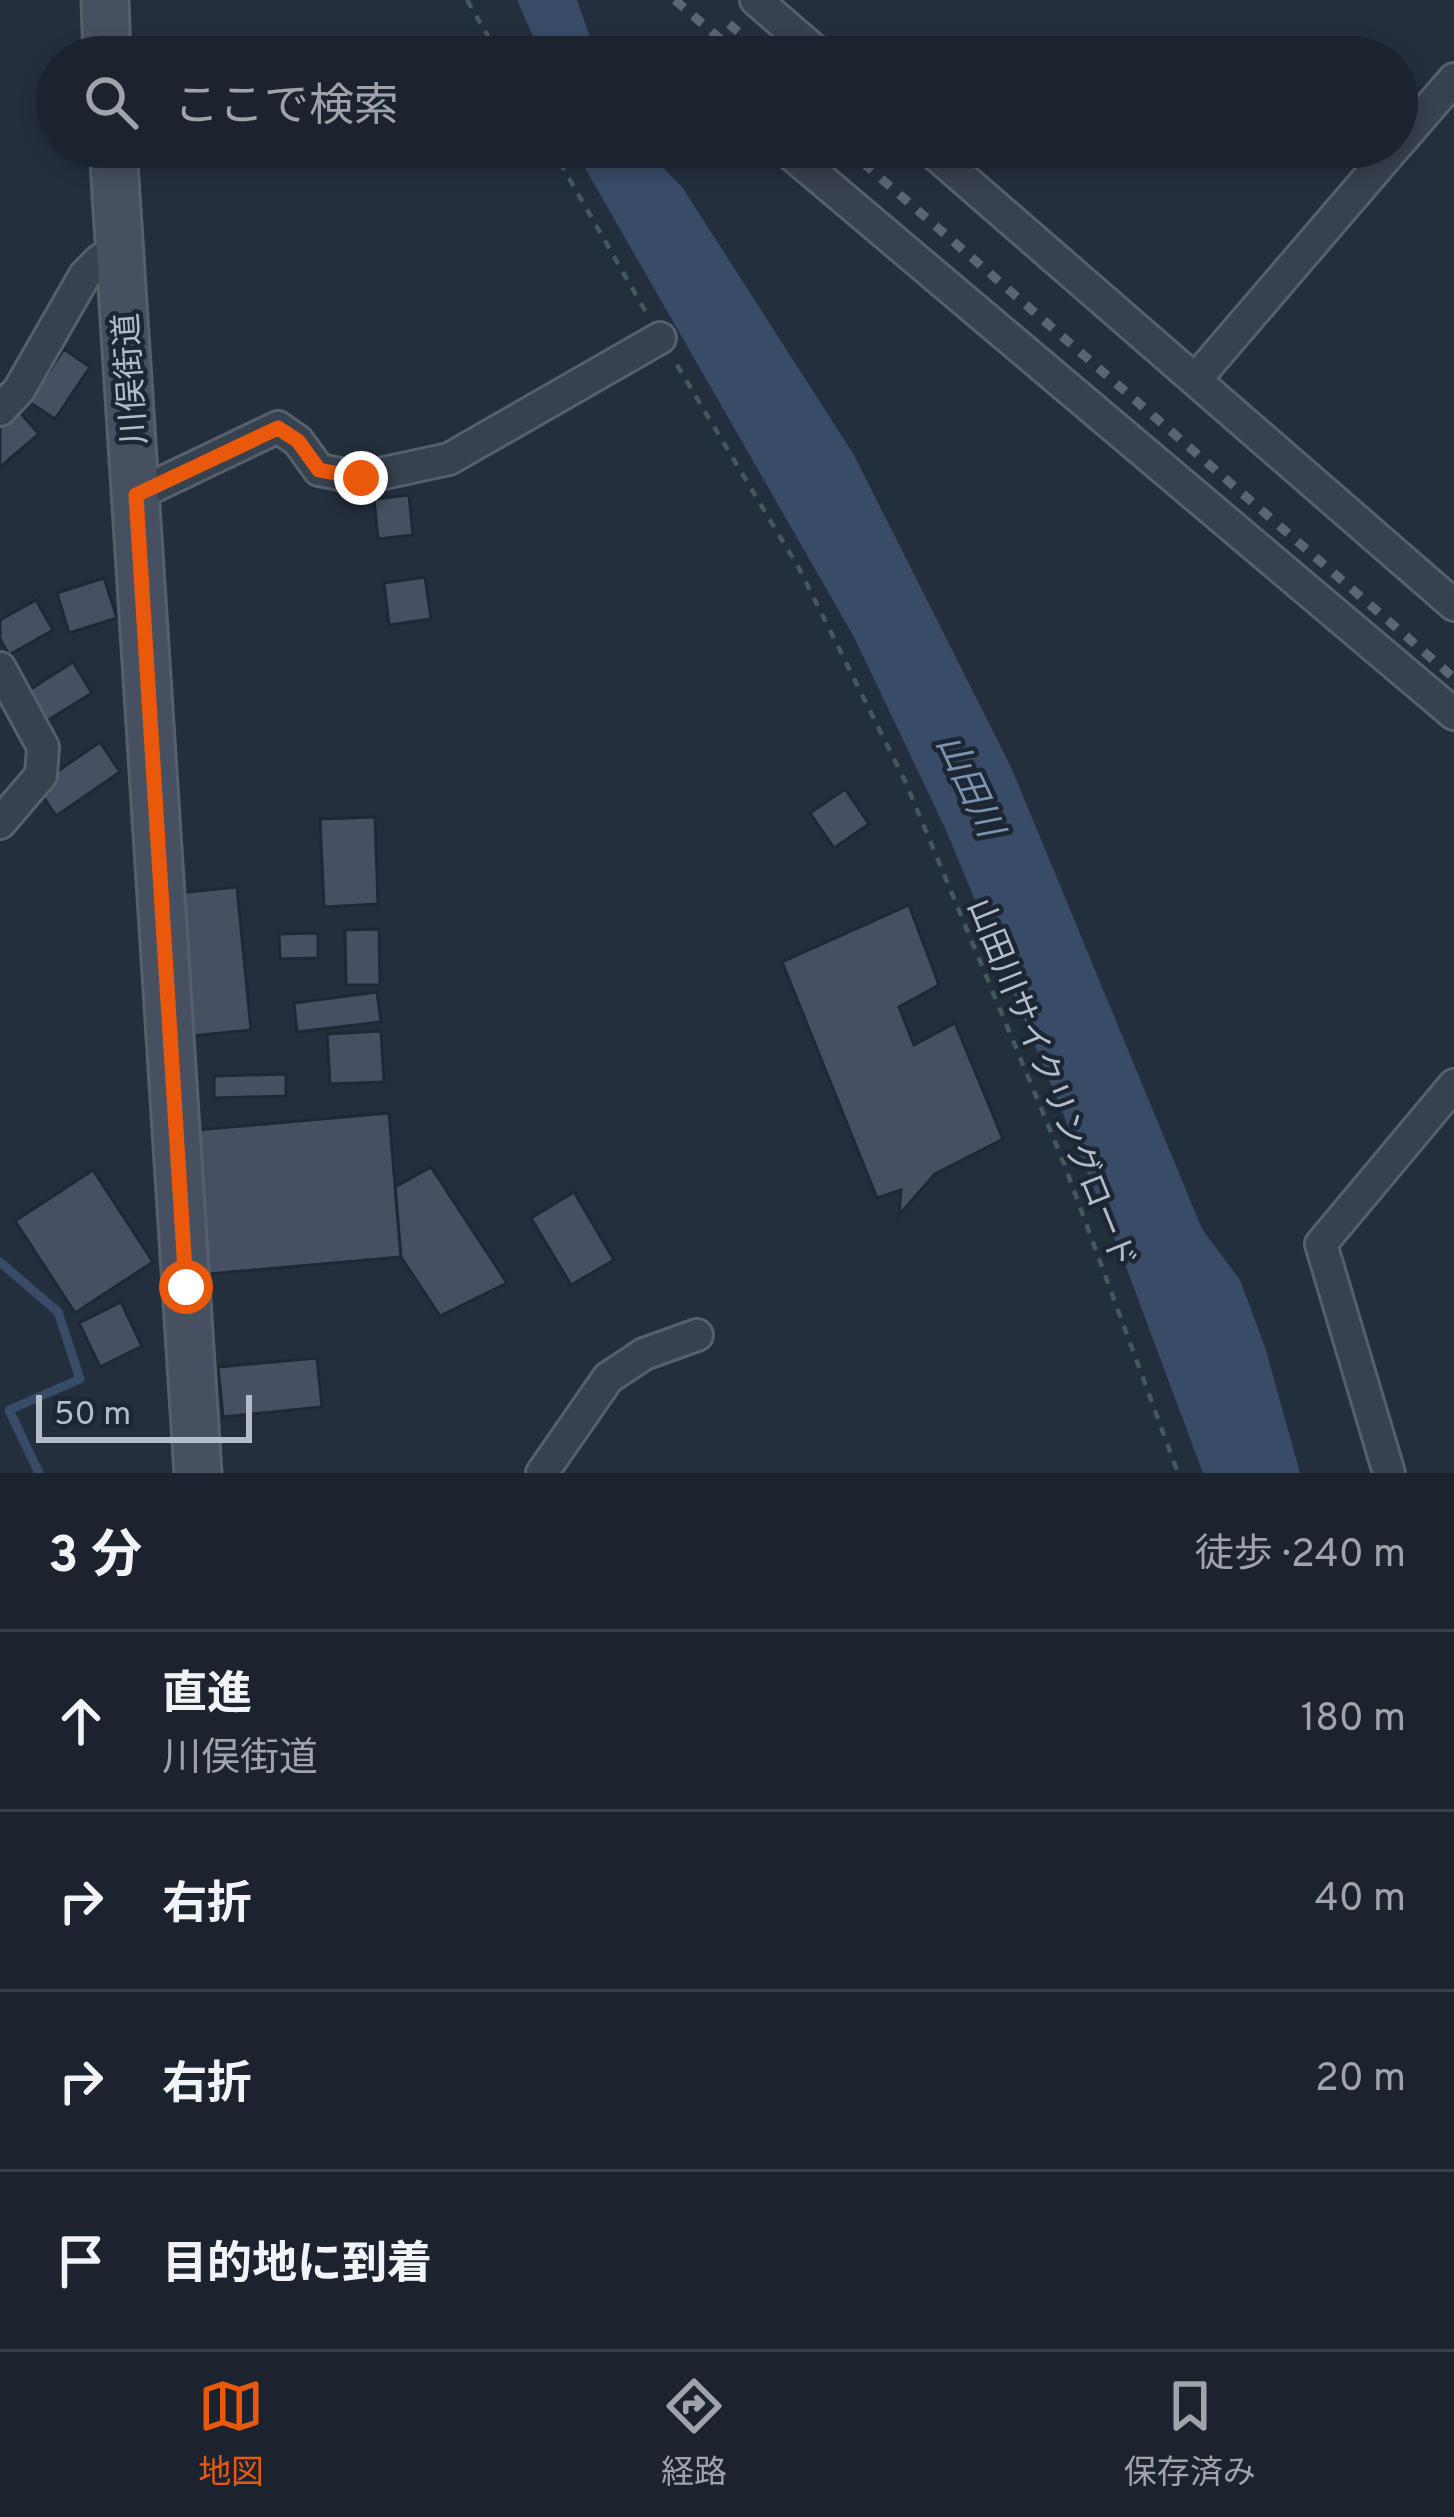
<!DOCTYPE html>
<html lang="ja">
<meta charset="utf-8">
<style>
:root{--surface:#1b232e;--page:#242b36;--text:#f1f3f6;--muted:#a0a4aa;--line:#39404a;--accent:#ea580c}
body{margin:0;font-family:Overpass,"Noto Sans JP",sans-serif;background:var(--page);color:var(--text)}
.scale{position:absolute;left:36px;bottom:30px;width:216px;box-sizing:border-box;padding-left:12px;border:6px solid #b4bcc9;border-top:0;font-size:33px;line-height:42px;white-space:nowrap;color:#b4bcc9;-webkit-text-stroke:9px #1d2633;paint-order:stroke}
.stop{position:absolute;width:36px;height:36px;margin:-27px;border:9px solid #ea580c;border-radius:50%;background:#fff}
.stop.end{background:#ea580c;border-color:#fff;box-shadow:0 3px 12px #0008}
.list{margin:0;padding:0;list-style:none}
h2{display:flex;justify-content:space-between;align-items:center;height:156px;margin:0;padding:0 48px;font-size:51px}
h2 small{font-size:39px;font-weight:400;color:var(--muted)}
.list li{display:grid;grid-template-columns:78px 1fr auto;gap:36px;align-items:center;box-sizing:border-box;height:180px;padding:0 48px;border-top:3px solid var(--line)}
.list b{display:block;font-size:45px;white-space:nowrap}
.list p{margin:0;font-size:39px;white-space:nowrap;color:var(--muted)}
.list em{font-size:39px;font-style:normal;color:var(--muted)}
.icon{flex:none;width:66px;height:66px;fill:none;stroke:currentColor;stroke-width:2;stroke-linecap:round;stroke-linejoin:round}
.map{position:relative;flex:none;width:1454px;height:1473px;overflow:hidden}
.search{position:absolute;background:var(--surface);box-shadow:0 6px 18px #0003;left:36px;right:36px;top:36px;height:132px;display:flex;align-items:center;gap:30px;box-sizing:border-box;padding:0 42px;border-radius:66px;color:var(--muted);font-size:45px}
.sheet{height:876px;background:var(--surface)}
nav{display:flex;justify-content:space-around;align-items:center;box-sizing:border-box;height:168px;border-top:3px solid var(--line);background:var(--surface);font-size:33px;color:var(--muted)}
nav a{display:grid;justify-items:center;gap:6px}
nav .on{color:var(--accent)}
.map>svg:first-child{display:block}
</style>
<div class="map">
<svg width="1454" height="1473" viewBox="0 0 1454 1473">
<rect width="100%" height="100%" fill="#242f3e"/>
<path fill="#394c67" d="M517 0H577L597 57H542Z
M573 147H643L682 187 854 455 1011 767 1202 1229 1240 1280 1265 1347 1300 1473H1203L1125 1264 946 830 854 637Z"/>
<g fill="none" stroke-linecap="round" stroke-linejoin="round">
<path stroke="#394c67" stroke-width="9" d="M0 1262 58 1312 80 1379 9 1410 39 1473"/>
</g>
<path fill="#455162" stroke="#1f2835" stroke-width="3" d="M64 349 90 367 55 419 29 402Z
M17 409 39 434 0 467V424Z
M409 495 413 535 378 539 374 499Z
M425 577 431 619 389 625 384 583Z
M104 578 117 618 69 633 57 593Z
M36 600 53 630 9 655 0 639V620Z
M73 662 92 693 45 722 26 692Z
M100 742 120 772 56 816 36 786Z
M845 789 869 824 834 848 810 813Z
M375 817 378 904 324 907 320 819Z
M237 887 251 1030 191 1036 178 893Z
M909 905 939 985 899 1007 914 1045 955 1023 1003 1139 935 1174 899 1215 901 1190 877 1198 782 962Z
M379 929 380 985H346L345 930Z
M318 933V958L280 959 279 934Z
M377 992 381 1022 297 1032 294 1003Z
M381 1031 384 1082 330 1084 327 1034Z
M286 1074V1096L214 1098V1076Z
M389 1113 401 1257 197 1275 185 1131Z
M431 1167 507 1283 440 1316 401 1257 395 1187Z
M93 1170 153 1262 75 1313 15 1221Z
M574 1192 614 1260 571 1285 531 1218Z
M121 1302 142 1346 100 1367 79 1323Z
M317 1358 322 1407 223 1417 218 1367Z"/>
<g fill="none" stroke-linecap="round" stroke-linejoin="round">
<g stroke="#565f6c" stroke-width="36">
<path id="street" d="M756 0 822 57
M1397 145 1454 79
M783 147 1454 714
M927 147 1454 605
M1196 379 1395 147
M0 410 19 390 85 275 100 260 120 249
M136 495 278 427 298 441 319 470 361 478 449 459 660 338
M0 668 43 747 41 775 0 823
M542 1473 608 1378 644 1354 697 1335
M1389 1473 1321 1244 1454 1085"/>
</g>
<g stroke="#565f6c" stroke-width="51">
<path id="secondary" d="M105 0 107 57
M113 147 198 1473"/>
</g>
<path stroke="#44595c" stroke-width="4.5" stroke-dasharray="9 9" stroke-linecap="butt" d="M467 0 500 57
M551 147 647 314
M677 365 800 570 906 783 1063 1161 1178 1473"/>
<use href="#street" stroke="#38414e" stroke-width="30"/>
<use href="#secondary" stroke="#465061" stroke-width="45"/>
<path stroke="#5a6575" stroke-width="9" stroke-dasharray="12 12" stroke-linecap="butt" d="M675 0 741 57
M729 24 768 57
M845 147 1454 678"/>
</g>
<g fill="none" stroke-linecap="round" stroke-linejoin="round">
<path stroke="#ea580c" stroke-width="15" d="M186 1287 136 495 278 428 298 441 319 470 361 478"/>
</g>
<g text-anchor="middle" stroke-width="9" stroke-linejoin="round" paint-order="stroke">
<g font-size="33" fill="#b4bcc9" stroke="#1d2633">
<text transform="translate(129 379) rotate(-94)" y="12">川俣街道</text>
<text transform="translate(1053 1083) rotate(68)" y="12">山田川サイクリングロード</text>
</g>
<g font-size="36" font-style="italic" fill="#7c92b1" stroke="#1d2633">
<text transform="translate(971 785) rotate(65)" y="13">山田川</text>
</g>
</g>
</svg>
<div class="scale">50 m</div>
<div class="stop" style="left:186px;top:1287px"></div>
<div class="stop end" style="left:361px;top:478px"></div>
<div class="search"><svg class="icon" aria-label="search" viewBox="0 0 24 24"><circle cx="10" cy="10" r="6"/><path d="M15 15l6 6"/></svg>ここで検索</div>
</div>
<section class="sheet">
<h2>3 分<small>徒歩 · 240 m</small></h2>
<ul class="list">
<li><svg class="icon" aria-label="ahead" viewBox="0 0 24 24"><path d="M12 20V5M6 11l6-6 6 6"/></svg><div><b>直進</b><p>川俣街道</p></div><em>180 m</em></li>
<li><svg class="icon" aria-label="right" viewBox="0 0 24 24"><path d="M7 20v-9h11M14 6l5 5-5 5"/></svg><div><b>右折</b></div><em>40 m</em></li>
<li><svg class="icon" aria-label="right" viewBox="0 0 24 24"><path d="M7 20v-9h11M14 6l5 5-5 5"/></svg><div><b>右折</b></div><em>20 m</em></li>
<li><svg class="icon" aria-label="arrive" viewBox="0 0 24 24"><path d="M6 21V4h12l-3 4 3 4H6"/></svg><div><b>目的地に到着</b></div></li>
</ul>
</section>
<nav>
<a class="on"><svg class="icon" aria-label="map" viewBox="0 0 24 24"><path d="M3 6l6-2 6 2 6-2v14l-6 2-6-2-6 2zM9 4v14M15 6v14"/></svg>地図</a>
<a><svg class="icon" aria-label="directions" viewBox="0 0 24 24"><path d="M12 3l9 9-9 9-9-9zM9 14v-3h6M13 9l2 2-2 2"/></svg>経路</a>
<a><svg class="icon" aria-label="saved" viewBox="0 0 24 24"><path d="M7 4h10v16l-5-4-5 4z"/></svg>保存済み</a>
</nav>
